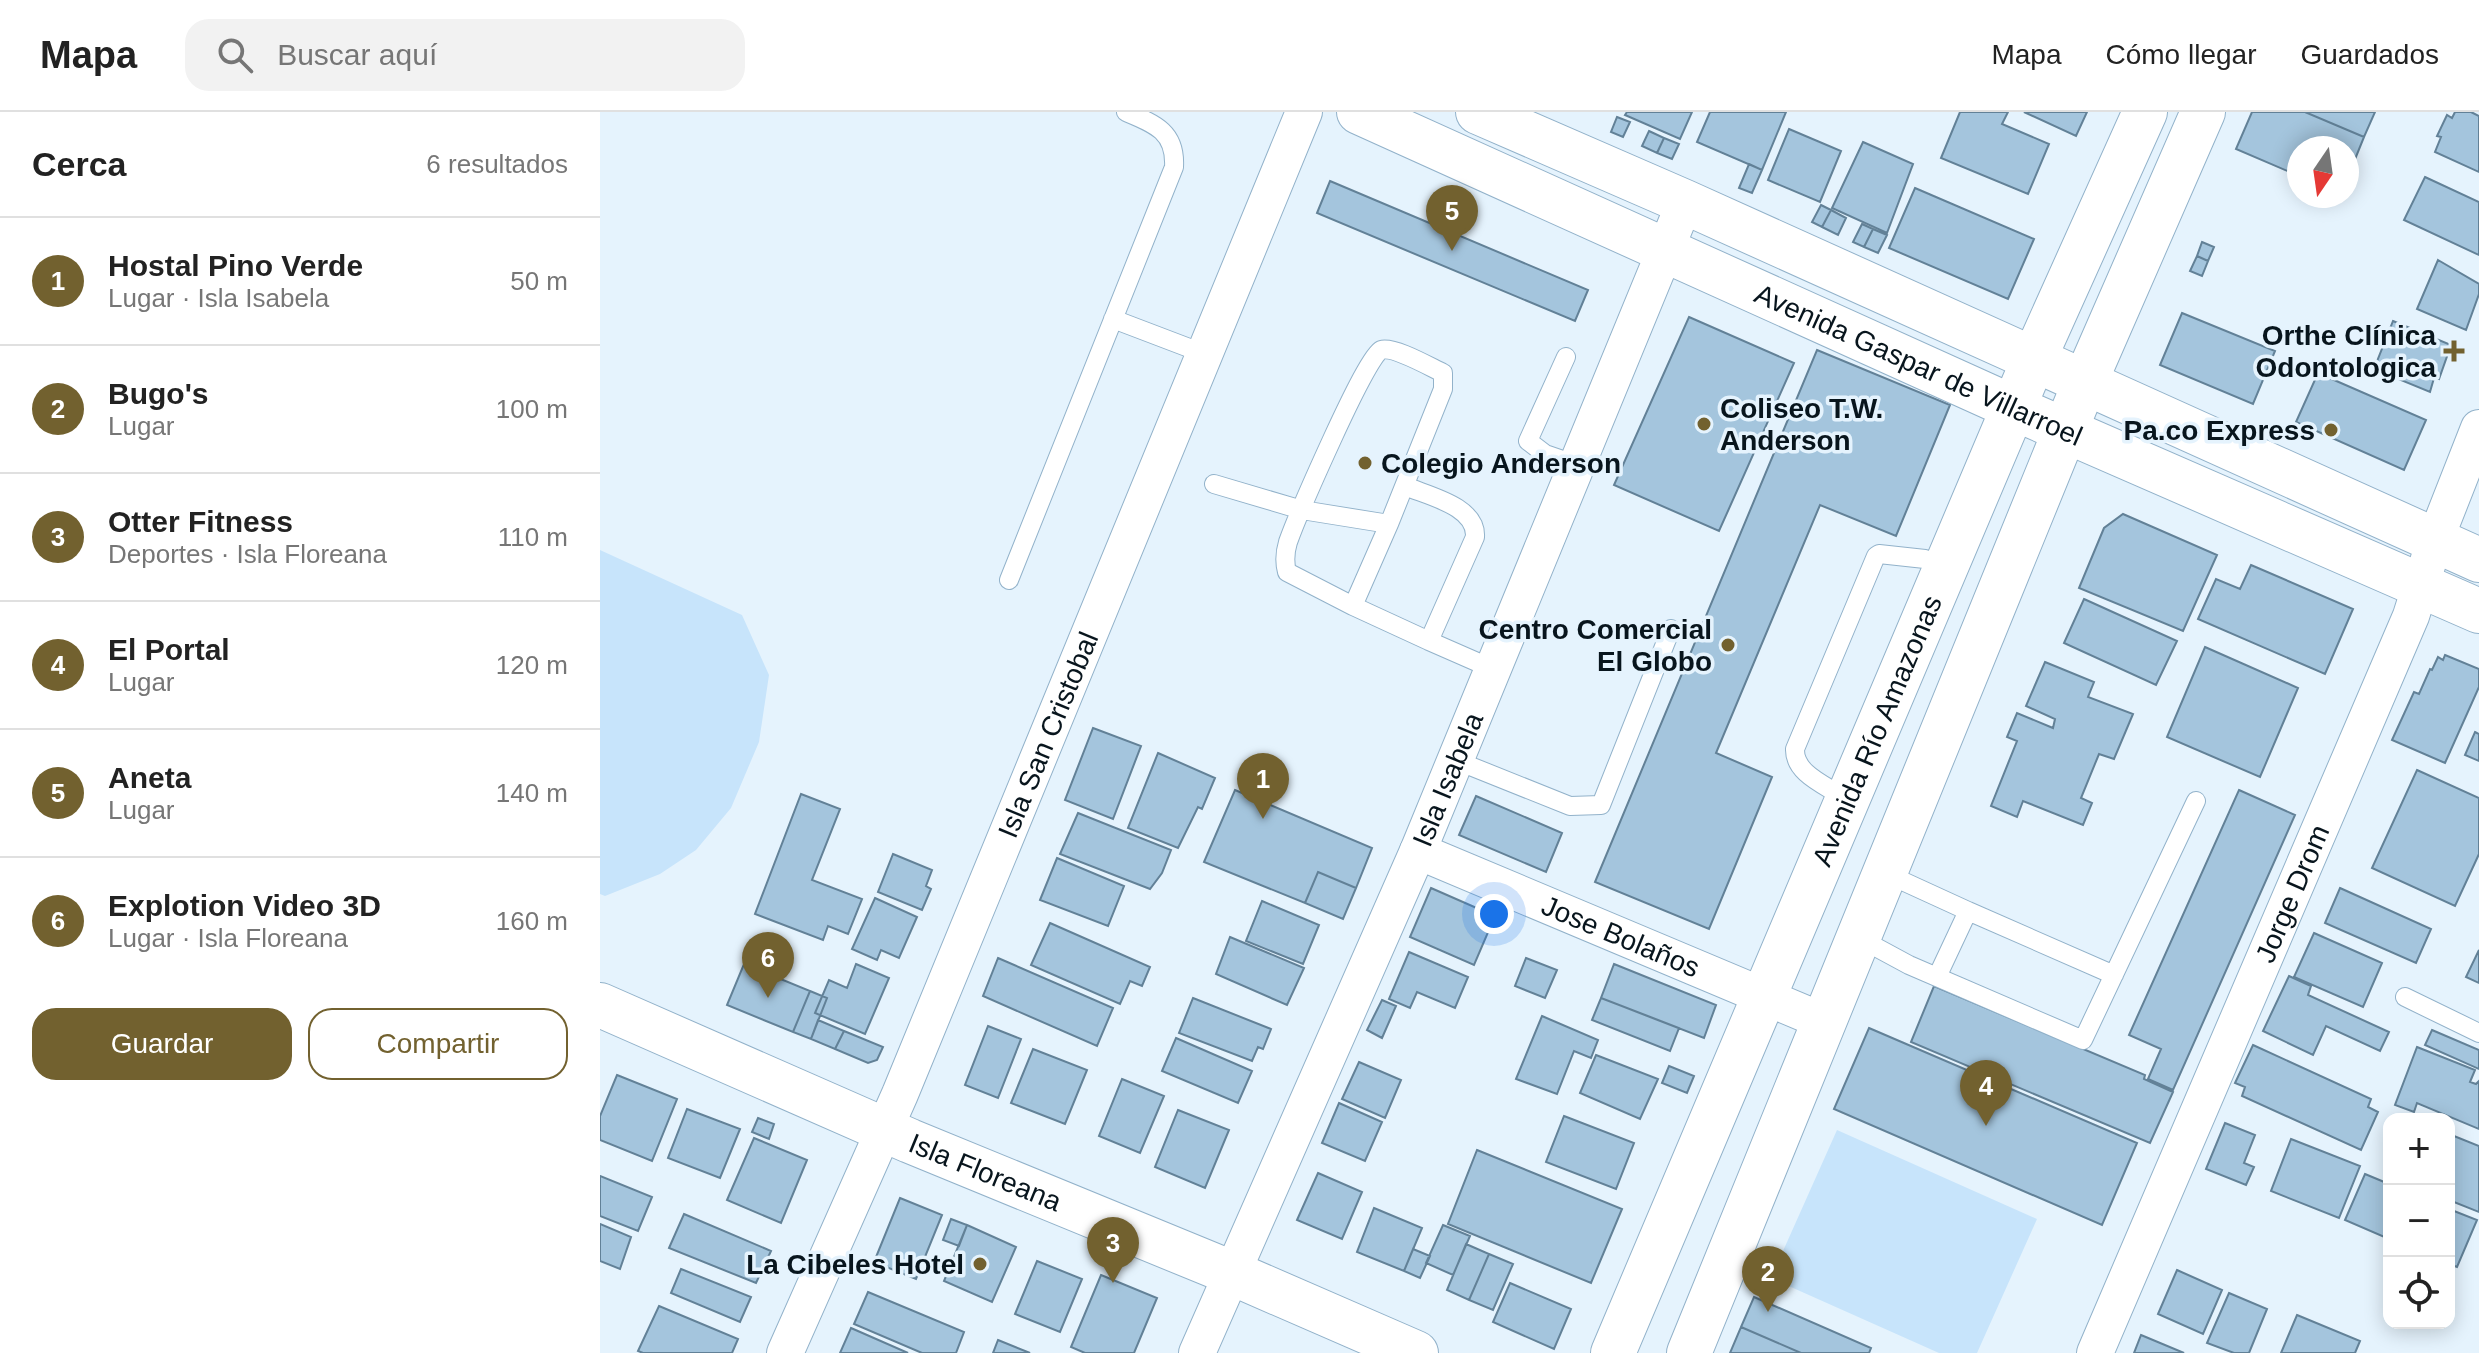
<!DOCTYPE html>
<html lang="es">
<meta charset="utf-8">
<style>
:root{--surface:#fff;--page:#f2f2f2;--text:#222;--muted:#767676;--line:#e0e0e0;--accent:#72612f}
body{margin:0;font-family:Helvetica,sans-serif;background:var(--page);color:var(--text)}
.controls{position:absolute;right:24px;bottom:24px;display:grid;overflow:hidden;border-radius:16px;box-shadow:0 4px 20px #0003}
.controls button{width:72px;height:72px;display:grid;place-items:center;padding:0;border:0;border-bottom:2px solid var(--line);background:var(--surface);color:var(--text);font:40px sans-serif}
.compass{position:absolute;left:1687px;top:24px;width:72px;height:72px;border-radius:50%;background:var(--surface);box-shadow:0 4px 20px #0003;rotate:193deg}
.you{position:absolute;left:894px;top:802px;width:28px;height:28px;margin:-20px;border:6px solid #fff;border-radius:50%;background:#1a73e8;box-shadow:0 0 0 12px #1a73e833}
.badge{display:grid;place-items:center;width:52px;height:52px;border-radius:50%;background:var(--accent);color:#fff;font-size:26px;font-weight:700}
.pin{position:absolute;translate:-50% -66px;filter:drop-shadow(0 2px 4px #0008)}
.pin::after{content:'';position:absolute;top:42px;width:28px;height:24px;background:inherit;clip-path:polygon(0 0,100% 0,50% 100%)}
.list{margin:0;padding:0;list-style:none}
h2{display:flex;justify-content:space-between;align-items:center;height:104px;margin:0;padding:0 32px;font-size:34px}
h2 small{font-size:26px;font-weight:400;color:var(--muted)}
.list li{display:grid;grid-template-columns:52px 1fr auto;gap:24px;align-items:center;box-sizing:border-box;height:128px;padding:0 32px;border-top:2px solid var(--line)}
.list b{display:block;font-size:30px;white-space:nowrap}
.list p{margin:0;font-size:26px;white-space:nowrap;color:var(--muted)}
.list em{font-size:26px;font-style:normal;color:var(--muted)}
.actions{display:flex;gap:16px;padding:24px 32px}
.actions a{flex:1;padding:18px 0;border:2px solid var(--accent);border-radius:24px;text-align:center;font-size:28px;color:var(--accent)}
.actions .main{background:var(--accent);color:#fff}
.icon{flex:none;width:44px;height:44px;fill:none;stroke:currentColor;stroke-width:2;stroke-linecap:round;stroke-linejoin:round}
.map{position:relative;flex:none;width:1879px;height:1241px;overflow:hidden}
header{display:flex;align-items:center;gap:48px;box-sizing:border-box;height:112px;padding:0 40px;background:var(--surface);border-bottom:2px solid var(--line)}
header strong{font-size:38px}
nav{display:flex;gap:44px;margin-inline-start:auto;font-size:28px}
.search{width:560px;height:72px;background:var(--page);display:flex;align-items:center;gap:20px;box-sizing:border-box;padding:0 28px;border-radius:24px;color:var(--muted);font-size:30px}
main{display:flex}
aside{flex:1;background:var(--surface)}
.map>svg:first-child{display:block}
</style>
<header>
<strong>Mapa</strong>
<div class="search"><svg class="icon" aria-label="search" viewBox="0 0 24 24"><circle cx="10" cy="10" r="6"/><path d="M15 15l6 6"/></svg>Buscar aquí</div>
<nav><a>Mapa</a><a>Cómo llegar</a><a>Guardados</a></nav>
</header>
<main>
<aside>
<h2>Cerca<small>6 resultados</small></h2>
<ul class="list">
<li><span class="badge">1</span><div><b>Hostal Pino Verde</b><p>Lugar · Isla Isabela</p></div><em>50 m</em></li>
<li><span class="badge">2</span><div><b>Bugo's</b><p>Lugar</p></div><em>100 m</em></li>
<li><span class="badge">3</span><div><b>Otter Fitness</b><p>Deportes · Isla Floreana</p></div><em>110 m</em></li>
<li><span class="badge">4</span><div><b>El Portal</b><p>Lugar</p></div><em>120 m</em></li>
<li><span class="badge">5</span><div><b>Aneta</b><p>Lugar</p></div><em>140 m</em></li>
<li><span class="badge">6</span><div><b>Explotion Video 3D</b><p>Lugar · Isla Floreana</p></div><em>160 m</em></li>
</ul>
<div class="actions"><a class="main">Guardar</a><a>Compartir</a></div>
</aside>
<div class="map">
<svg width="1879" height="1241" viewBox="0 0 1879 1241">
<rect width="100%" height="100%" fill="#e5f3fd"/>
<path fill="#c7e4fb" d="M0 438 142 503 169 563 159 630 131 696 96 738 60 762 5 784 0 782Z
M1237 1018 1437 1107 1377 1241H1339L1171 1166Z"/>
<path fill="#a4c5dd" stroke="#628197" stroke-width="2" d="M1027 0H1092L1080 27 1025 3Z
M1110 0H1186L1162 58 1097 30Z
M1360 0H1408L1402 12 1449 32 1428 82 1341 46Z
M1424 0H1487L1476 24Z
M1652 0H1705L1764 25 1747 67V36H1699V64L1636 37Z
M1705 0H1775L1764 25Z
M1855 0H1871L1879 4V60L1835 40 1841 25 1837 24 1847 3 1852 6Z
M1017 5 1030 10 1023 25 1011 20Z
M1189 17 1241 39 1220 90 1168 68Z
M1049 19 1064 26 1057 41 1042 34Z
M1064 26 1079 32 1072 47 1057 41Z
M1263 30 1313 52 1287 121 1232 96Z
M1149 52 1162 58 1152 81 1139 76Z
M1825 65 1879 90V143L1804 108Z
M730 69 988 178 975 209 717 101Z
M1315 76 1434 127 1408 187 1289 136Z
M1221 93 1231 98 1222 115 1212 110Z
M1231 98 1246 106 1238 123 1222 115Z
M1262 112 1273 117 1264 135 1253 130Z
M1273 117 1287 123 1278 141 1264 135Z
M1602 130 1614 135 1608 149 1597 144Z
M1597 144 1608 149 1602 164 1590 159Z
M1838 148 1879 172V182L1866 218 1817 197Z
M1582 201 1675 239 1653 292 1560 253Z
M1089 205 1194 251 1119 419 1014 373Z
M1793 209 1851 233 1839 267 1834 266 1830 280 1774 257Z
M1217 238 1350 293 1296 424 1220 393 1116 641 1172 665 1109 817 995 770Z
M1718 261 1826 308 1804 358 1696 310Z
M1523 402 1617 443 1583 519 1479 476 1504 416Z
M1651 453 1753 497 1725 562 1598 507 1616 467 1640 477Z
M1484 487 1577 529 1556 573 1464 531Z
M1605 535 1698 576 1660 665 1567 625Z
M1845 543 1879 557V575L1845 651 1792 628 1814 580 1819 582 1830 557 1832 558 1838 545 1843 548Z
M1445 550 1494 570 1488 585 1533 602 1514 647 1499 642 1481 686 1492 691 1483 713 1423 689 1417 705 1391 694 1417 629 1407 625 1417 601 1453 616 1455 607 1426 594Z
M493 616 541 634 513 707 465 688Z
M1875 620 1879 622V649L1865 643Z
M558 641 615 666 602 697 598 695 578 736 528 716Z
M1817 658 1879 686V742L1855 794 1772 756Z
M635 678 772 736 756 776 718 760 705 791 604 750Z
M1639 678 1695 703 1573 978 1548 967 1561 937 1529 923Z
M201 682 240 697 212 768 262 787 248 822 228 814 223 828 155 802Z
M876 684 962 721 946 760 859 723Z
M478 701 571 738 562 761 550 777 460 742Z
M293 742 332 758 326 774 331 777 322 798 278 780Z
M457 746 524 774 508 814 440 788Z
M718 760 756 776 743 807 705 791Z
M831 776 895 804 874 853 810 825Z
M1740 776 1831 817 1816 851 1725 811Z
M275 786 317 805 299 846 281 838 277 848 252 837Z
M662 789 719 813 703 852 646 829Z
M450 811 550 855 542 874 530 869 520 892 431 853Z
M1714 821 1782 851 1763 895 1694 865Z
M630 825 704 856 687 893 616 862Z
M1879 838V871L1866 865Z
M809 840 868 865 855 896 817 880 810 896 789 887Z
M398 846 513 896 497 934 383 884Z
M926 846 957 858 945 886 915 874Z
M144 852 210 879 193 920 127 893Z
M256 852 289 866 265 922 215 901 229 868 247 876Z
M1014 852 1116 893 1104 926 1001 886Z
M1689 864 1711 874 1708 883 1789 920 1780 939 1726 914 1713 943 1663 919Z
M1334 874 1545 963 1544 967 1573 980 1550 1031 1311 930Z
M210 879 227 886 211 927 193 920Z
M593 886 671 917 663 937 658 935 652 949 579 921Z
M1001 886 1079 916 1070 939 992 908Z
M782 888 796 894 782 926 767 918Z
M942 904 998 928 991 946 974 939 957 982 916 967Z
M218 908 244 919 235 937 211 927Z
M388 914 421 927 398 986 365 973Z
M1269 916 1537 1031 1502 1113 1234 997Z
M1832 918 1879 938V957L1825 933Z
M244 919 283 935 277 948 268 951 235 937Z
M576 926 652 959 638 991 562 959Z
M1653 933 1771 987 1768 995 1778 1000 1761 1038 1642 984 1645 975 1635 971Z
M1817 935 1875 958 1870 970 1876 972 1879 969V1017L1817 991 1814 1000 1795 993Z
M433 937 487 958 465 1012 411 991Z
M996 943 1058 967 1040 1007 980 981Z
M759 950 801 968 785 1006 742 987Z
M1069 954 1094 964 1087 981 1062 971Z
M17 963 77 987 52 1049 0 1028V1004Z
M522 967 564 984 540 1041 499 1024Z
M739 991 782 1010 765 1049 722 1031Z
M87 997 140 1017 120 1066 68 1046Z
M578 998 629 1018 605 1076 555 1055Z
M964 1004 1034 1031 1016 1077 946 1050Z
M158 1006 174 1012 169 1027 152 1020Z
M1625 1011 1655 1023 1644 1051 1654 1055 1646 1073 1606 1057Z
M1849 1022 1879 1034V1100L1849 1088Z
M154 1026 207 1048 181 1111 127 1088Z
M1691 1027 1760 1054 1739 1106 1671 1079Z
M877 1038 1022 1097 991 1171 848 1112Z
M718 1061 762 1080 742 1127 697 1108Z
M1765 1062 1789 1072V1127L1745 1108Z
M0 1064 52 1085 38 1119 0 1104Z
M300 1086 342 1103 316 1167 274 1150Z
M774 1096 822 1116 804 1159 757 1140Z
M1849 1097 1877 1108 1857 1155 1849 1152Z
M84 1102 171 1139 156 1171 69 1136Z
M351 1107 367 1113 359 1134 343 1128Z
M0 1112 31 1125 20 1157 0 1149Z
M367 1113 416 1135 392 1190 344 1169Z
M843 1113 870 1124 853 1163 826 1151Z
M866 1132 889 1142 869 1188 847 1178Z
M813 1137 830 1144 820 1166 804 1159Z
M889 1142 913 1152 893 1198 869 1188Z
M437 1149 482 1167 460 1220 415 1202Z
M81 1157 151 1185 140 1210 71 1181Z
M1577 1158 1622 1178 1603 1222 1558 1202Z
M501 1163 557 1186 534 1241H485L471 1235Z
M910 1171 971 1197 954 1237 893 1210Z
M268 1180 364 1220 356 1241H322L254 1212Z
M1629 1181 1667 1197 1649 1241H1634L1607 1231Z
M1154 1185 1271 1236 1269 1241H1201L1141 1215Z
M59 1194 138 1227 132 1241H43L38 1239Z
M1697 1203 1760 1229 1755 1241H1681Z
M1141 1215 1201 1241H1130Z
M251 1216 308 1241H240Z
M1541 1223 1584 1241H1534Z
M398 1228 430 1241H393Z"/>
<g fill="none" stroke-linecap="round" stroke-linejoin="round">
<g stroke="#92b2ca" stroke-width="20">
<path id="lane" d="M513 207 605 242
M966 245 928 329 945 342 977 353
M614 372 702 398 789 412 843 277V261C830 255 794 234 781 238 766 244 697 405 688 430 685 440 684 449 687 460L753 494
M789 412 753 494 829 529 875 425C877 394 828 384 805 374
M409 468 574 55C576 20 555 12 526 0
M829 529 893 557
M855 648 970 694 1001 693 1071 517
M1247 688C1229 674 1194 663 1195 637L1276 444 1279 442 1325 447 1347 454
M1285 761 1368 799
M1259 826 1309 853 1483 928 1596 689
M1337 865 1368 799 1514 863
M1805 885 1879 921"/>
</g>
<g stroke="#92b2ca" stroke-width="38">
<g id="street">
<path id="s1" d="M818 739 1225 910"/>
<path id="s2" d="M185 1241 300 982 704 0"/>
<path id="s3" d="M597 1241 818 739 1085 90"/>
<path id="s4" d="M1495 1241 1811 504 1835 428 1879 316"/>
</g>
</g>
<g stroke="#92b2ca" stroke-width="46">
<g id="secondary">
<path id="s5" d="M759 0 1430 303 1879 499"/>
<path d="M878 0 1085 90 1879 448"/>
<path id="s6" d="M0 893 310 1029 632 1161 816 1241"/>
<path id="s7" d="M1013 1241 1434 247 1545 0"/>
<path d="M1089 1241 1485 270 1603 0"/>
</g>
</g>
<use href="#lane" stroke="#fff" stroke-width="18"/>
<use href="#street" stroke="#fff" stroke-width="36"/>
<use href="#secondary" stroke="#fff" stroke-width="44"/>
</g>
<g fill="#72612f" stroke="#e5f3fd" stroke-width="3">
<path d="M1850 227h8v8h8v8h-8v8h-8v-8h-8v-8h8z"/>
<circle cx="1104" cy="312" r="8"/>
<circle cx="1731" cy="318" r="8"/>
<circle cx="765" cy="351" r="8"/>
<circle cx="1128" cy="533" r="8"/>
<circle cx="380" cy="1152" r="8"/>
</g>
<g text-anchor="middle" stroke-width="7" stroke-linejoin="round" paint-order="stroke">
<g font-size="28" font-weight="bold" fill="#08151d" stroke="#e5f3fd" text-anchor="end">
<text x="1836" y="233">Orthe Clínica<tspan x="1836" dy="32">Odontologica</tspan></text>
<text x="1120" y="306" text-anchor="start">Coliseo T.W.<tspan x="1120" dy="32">Anderson</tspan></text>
<text x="1715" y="328">Pa.co Express</text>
<text x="781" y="361" text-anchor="start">Colegio Anderson</text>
<text x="1112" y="527">Centro Comercial<tspan x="1112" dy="32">El Globo</tspan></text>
<text x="364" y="1162">La Cibeles Hotel</text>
</g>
<g font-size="28" fill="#08151d" stroke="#e5f3fd">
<text dy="10" stroke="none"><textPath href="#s5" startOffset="614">Avenida Gaspar de Villarroel</textPath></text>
<text dy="10" stroke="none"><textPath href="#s7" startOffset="676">Avenida Río Amazonas</textPath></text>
<text dy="10" stroke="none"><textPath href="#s2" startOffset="672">Isla San Cristobal</textPath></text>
<text dy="10" stroke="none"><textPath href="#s3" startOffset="626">Isla Isabela</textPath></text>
<text dy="10" stroke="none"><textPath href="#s4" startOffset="500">Jorge Drom</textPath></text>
<text dy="10" stroke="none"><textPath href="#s1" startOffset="220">Jose Bolaños</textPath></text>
<text dy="10" stroke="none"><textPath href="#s6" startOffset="420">Isla Floreana</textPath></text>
</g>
</g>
</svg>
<div class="controls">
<button>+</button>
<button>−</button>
<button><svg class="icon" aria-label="locate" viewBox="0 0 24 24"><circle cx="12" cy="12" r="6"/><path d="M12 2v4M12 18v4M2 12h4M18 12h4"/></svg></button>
</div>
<svg class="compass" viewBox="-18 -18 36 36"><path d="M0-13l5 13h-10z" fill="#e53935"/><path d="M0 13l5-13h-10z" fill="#767676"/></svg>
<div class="you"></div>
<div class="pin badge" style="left:663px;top:707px">1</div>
<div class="pin badge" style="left:1168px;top:1200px">2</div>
<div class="pin badge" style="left:513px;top:1171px">3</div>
<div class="pin badge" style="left:1386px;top:1014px">4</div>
<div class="pin badge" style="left:852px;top:139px">5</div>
<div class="pin badge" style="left:168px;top:886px">6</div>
</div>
</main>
